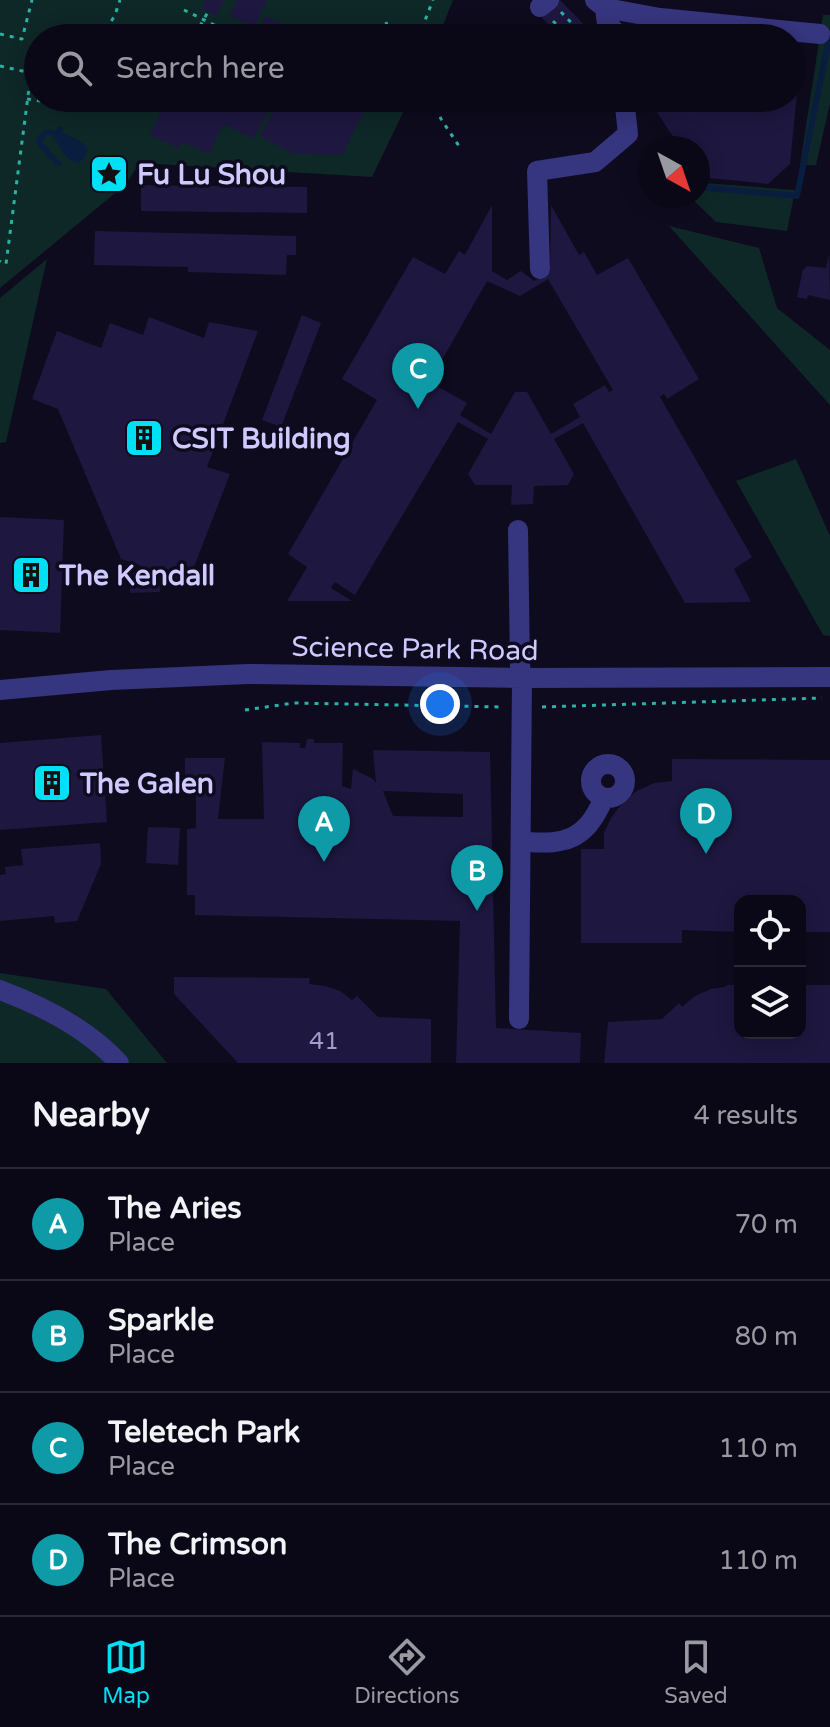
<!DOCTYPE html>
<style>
:root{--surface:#0a0816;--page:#181623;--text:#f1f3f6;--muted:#999aa1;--line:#2a2935;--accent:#00e0f4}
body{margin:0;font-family:"Varela Round",sans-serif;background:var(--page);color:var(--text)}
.controls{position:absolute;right:24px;bottom:24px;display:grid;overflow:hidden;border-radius:16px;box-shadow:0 4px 20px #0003}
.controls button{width:72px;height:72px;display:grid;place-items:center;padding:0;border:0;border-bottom:2px solid var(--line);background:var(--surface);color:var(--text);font:40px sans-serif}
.compass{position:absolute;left:638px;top:136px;width:72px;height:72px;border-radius:50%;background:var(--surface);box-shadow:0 4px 20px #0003;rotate:140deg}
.you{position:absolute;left:440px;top:704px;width:28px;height:28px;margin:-20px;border:6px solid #fff;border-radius:50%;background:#1a73e8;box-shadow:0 0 0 12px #1a73e833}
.badge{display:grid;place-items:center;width:52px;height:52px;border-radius:50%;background:var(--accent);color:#fff;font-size:26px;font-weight:700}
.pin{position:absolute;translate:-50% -66px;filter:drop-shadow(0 2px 4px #0008)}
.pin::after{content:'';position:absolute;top:42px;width:28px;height:24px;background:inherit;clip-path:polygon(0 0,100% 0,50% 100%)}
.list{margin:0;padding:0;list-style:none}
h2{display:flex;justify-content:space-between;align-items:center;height:104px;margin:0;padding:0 32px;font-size:34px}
h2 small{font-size:26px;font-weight:400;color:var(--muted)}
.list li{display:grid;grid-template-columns:52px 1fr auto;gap:24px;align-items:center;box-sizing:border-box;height:112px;padding:0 32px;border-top:2px solid var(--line)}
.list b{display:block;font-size:30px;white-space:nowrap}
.list p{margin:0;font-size:26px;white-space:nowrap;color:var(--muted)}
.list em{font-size:26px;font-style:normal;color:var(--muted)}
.icon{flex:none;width:44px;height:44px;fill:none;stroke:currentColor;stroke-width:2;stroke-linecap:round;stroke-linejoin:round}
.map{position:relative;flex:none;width:830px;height:1063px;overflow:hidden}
.search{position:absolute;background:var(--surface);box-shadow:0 4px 20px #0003;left:24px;right:24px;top:24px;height:88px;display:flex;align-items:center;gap:20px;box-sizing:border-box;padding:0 28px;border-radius:44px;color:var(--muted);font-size:30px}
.sheet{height:552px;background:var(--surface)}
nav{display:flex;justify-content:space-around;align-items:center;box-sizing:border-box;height:112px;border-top:2px solid var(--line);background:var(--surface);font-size:22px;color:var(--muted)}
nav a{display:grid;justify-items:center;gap:4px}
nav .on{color:var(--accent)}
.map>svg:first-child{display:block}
</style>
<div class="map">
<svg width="830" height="1063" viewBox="0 0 830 1063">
<rect width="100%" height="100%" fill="#0e0b1e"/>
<path fill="#0e2827" d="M0 0H453L438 38H38V98H410L372 177 140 163 125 185 0 288Z
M823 15H830V103L816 165H800Z
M698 178 704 183 795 190 787 231 716 222 689 196H698Z
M669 226 759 248 777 308 830 350V405Z
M47 259 6 442 0 443V298Z
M796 459 830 536V636L823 635 736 481Z
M0 973 106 989 167 1063H0Z"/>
<path fill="#091e3f" d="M58 126 63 127 62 133C75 137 101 148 78 163 57 156 62 139 47 134L42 142 62 164 58 167 42 151 36 142C39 130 45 129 56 131Z"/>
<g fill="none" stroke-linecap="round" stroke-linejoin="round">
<path stroke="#091e3f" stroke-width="6" d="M698 187 797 196 830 34"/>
</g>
<path fill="#1e1740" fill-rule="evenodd" d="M205 0H224L216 16 201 8Z
M237 0H267L254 27 230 16Z
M539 0H560L597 38H561L532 7Z
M266 16 309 38H254Z
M193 23 208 30 204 38H186Z
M618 25 632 27 659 38H611Z
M792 46 801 54 790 164 768 184 699 177 698 148H680L648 98H792Z
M167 98 196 112 200 102 211 108 217 98H275L253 139 223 124 209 154 181 142 179 148 150 135Z
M280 98H371L342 155 293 154 260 136Z
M141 185 307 187V213L141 211Z
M492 205V271L507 280 521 271 534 281 550 272 551 205 579 255 584 252 597 275 628 258 699 379 667 399 664 394 660 397 752 557 734 569 751 602 685 603 583 423 554 439 574 474 568 485 534 486 533 504 511 505 512 485H475L468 474 488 439 458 422 355 595 335 582 331 588 352 601H287L307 567 288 554 377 400 342 379 413 257 445 274 459 251 465 255ZM548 279 613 390 609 392 605 385 573 404 580 417 551 434 527 392H515L491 434 460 415 467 403 435 385 431 390 426 388 487 281 520 296Z
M95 231 296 236V255H287L286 275 188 272V267L94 265Z
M829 254 830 300 808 295 807 299 797 297 803 269H805L806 266 826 268Z
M302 315 321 323 281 427 262 420Z
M149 317 204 338 209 322 258 331 207 467 230 474 187 585H161L160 592 130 593V584H135L140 565 121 559 58 409 32 399 57 331 101 348 110 323 143 335Z
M0 517 64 520 60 633 0 630Z
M101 735 107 822 0 830V743Z
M307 739H314V743H343L342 786 351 789 353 769 373 779 376 783 373 750 490 752 496 1028 581 1033 580 1063H456L460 921 195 915V895H187V829L196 828V776H185V758H225L218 819H264L262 742 300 743V748H305ZM383 791 463 794V817L393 816Z
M672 759 830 760V932H800V901H740V932L682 930V943H581V849H604V833L611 818 623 802 637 791 654 783 672 781Z
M148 827 180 828 178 865 146 863Z
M100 843 101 864 77 921 55 923 54 916 0 921V875L6 874 5 867 23 865 21 849Z
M174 977 310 978 309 984 325 986 340 991 352 1000 357 996 378 1017 431 1019V1063H238L174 994Z
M727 985H740V1033H800V985H830V1063H604L608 1022 662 1019 679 1003 682 1007 695 996 711 989 725 987Z"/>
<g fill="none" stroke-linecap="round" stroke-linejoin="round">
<path stroke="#2ab2a7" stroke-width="3" stroke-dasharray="4 6" stroke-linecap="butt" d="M184 10 241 38
M561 12 586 38
M553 21 570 38
M386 22 389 33 399 38
M200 26 208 12
M0 34 22 39 32 0
M237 37 245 23
M62 38 68 31 80 27 92 32 97 38
M101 38 115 15 120 0
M418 38 433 0
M0 66 31 73 6 264 0 261
M433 98 441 119 461 149
M27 99 99 110 132 98
M203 104 206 98
M542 707 822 698
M245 710 294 703 502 707"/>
<path stroke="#36357f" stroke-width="20" d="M595 0 605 8 660 18 820 34
M540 7 549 0
M605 8 607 24 613 29
M540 269 537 171 595 162 628 134 624 98
M518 530 520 666 522 678 519 1019
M0 690 111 680 248 674 522 678 830 677
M591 781a17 17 0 1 1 34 0a17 17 0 1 1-34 0Z
M521 842C533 842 548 844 560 841 584 837 595 818 604 798
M0 990C43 1006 87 1028 119 1063"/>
</g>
<defs>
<g id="sight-square" transform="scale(2)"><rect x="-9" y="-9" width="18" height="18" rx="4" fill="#00e0f4" stroke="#0e0b1e"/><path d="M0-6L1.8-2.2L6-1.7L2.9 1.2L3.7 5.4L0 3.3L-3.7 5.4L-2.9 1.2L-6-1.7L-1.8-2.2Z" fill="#111"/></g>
<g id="building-square" transform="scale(2)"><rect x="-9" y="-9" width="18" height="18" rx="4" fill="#00e0f4" stroke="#0e0b1e"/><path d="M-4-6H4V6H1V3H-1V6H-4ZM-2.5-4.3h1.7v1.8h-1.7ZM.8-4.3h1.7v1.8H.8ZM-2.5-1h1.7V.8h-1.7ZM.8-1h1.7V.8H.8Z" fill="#111"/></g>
</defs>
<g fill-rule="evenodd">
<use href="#sight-square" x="109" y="174"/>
<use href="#building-square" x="144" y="438"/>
<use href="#building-square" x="31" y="575"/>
<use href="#building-square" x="52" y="783"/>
</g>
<g text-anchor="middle" stroke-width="7" stroke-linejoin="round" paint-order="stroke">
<g font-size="24" fill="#a29ccf">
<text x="324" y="1049">41</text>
</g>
<g font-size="28" font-weight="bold" fill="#cec9ff" stroke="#0e0b1e" text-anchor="start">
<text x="137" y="184">Fu Lu Shou</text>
<text x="172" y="448">CSIT Building</text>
<text x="59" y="585">The Kendall</text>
<text x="80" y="793">The Galen</text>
</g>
<g font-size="28" fill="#cec9ff" stroke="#0e0b1e">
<text transform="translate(415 648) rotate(1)" y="10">Science Park Road</text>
</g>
</g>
</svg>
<div class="controls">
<button><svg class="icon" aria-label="locate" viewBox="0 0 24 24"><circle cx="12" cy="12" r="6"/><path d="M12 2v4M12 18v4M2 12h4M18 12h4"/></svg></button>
<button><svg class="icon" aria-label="layers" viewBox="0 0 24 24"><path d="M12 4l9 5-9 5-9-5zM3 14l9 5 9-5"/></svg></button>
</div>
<svg class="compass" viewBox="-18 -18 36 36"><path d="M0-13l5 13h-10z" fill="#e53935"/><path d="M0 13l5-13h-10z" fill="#999aa1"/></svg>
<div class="you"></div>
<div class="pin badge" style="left:324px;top:862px;background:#0f9aa8">A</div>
<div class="pin badge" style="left:477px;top:911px;background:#0f9aa8">B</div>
<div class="pin badge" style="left:418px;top:409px;background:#0f9aa8">C</div>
<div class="pin badge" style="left:706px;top:854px;background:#0f9aa8">D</div>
<div class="search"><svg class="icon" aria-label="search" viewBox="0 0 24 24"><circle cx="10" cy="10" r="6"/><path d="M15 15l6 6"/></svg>Search here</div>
</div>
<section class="sheet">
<h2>Nearby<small>4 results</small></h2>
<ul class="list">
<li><span class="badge" style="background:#0f9aa8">A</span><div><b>The Aries</b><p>Place</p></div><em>70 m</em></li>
<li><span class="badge" style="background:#0f9aa8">B</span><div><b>Sparkle</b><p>Place</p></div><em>80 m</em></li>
<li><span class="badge" style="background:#0f9aa8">C</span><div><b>Teletech Park</b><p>Place</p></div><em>110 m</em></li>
<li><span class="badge" style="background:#0f9aa8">D</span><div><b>The Crimson</b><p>Place</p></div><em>110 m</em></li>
</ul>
</section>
<nav>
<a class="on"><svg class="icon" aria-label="map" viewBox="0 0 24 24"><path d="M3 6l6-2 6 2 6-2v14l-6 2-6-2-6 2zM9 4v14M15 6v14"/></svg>Map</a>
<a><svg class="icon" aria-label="directions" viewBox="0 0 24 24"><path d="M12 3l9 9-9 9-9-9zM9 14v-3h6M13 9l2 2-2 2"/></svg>Directions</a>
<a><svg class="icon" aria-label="saved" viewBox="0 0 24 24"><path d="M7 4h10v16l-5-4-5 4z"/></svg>Saved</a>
</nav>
